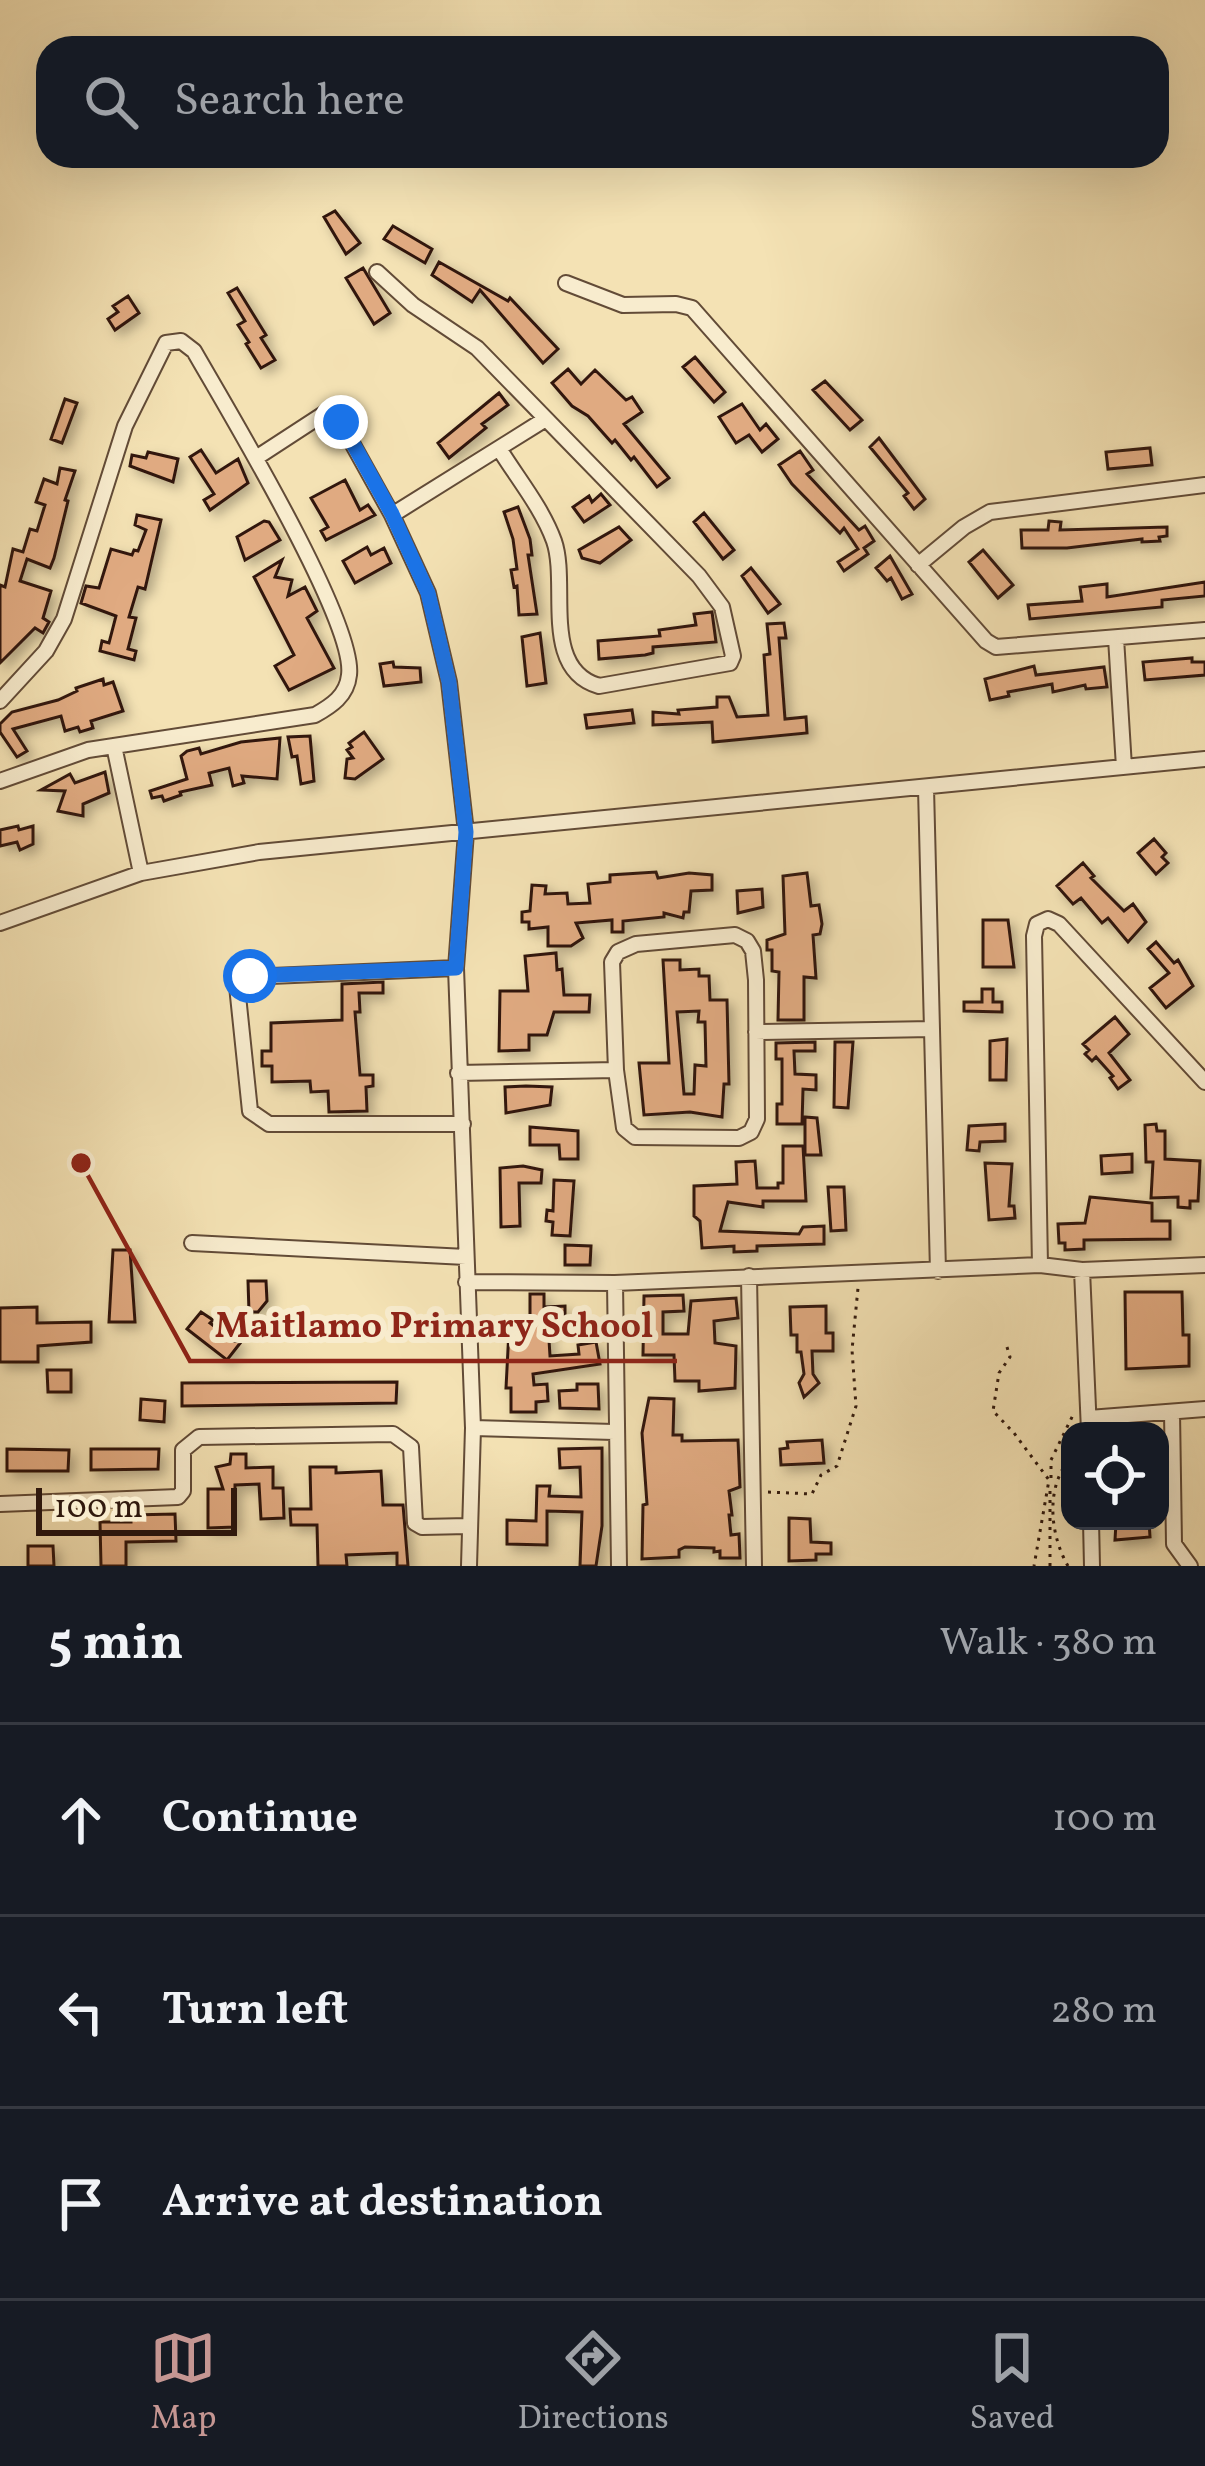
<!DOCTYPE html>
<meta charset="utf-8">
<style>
:root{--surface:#171b24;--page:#20242c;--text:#f1f3f6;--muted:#9ea1a6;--line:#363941;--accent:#c59692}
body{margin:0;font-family:Vollkorn,serif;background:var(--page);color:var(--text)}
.controls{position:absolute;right:36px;bottom:36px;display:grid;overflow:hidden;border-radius:24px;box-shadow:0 12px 48px #0002}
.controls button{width:108px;height:108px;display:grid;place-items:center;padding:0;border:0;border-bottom:3px solid var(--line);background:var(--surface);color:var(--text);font:60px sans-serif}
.scale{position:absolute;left:36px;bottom:30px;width:201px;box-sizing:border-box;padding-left:12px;border:6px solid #31190d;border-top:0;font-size:33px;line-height:42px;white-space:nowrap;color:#31190d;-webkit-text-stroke:9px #f8ecce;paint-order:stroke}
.stop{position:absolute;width:36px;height:36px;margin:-27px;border:9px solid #1a73e8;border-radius:50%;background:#fff}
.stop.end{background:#1a73e8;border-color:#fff;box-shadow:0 3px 12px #0008}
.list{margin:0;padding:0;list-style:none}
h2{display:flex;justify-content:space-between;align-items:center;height:156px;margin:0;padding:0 48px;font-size:51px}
h2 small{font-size:39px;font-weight:400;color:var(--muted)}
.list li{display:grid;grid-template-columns:78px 1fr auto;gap:36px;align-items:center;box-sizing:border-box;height:192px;padding:0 48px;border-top:3px solid var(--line)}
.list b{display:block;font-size:45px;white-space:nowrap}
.list em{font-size:39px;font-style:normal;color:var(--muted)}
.icon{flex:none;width:66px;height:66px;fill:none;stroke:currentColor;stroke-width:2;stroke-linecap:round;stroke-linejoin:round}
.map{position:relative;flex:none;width:1205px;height:1566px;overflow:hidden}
.search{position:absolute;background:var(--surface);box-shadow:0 12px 48px #0002;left:36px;right:36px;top:36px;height:132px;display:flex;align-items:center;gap:30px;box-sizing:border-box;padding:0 42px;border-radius:36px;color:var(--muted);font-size:45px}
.sheet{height:732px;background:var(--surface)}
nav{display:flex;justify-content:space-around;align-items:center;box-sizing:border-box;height:168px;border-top:3px solid var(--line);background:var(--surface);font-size:33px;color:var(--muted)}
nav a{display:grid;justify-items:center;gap:6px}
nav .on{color:var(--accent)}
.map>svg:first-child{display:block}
</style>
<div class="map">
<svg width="1205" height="1566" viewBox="0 0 1205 1566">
<defs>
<filter id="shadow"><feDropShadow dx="5.5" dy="5.5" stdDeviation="6" flood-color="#0004"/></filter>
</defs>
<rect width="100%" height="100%" fill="#f4e2b4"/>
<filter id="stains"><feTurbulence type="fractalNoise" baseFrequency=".00167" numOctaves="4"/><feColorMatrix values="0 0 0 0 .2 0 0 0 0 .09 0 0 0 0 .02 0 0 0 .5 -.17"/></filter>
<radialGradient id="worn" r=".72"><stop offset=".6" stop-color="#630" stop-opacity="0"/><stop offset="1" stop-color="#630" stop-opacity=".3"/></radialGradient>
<path fill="#e0aa81" stroke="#31190d" stroke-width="3" fill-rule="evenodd" filter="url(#shadow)" d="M335 211 360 243 346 254 324 217Z
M393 226 432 249 425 263 384 239Z
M439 262 508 301 510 298 558 349 543 363 480 290 472 302 432 275Z
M363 268 390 313 374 324 346 278Z
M237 288 266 335 261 338 275 360 261 368 246 344 249 342 238 325 245 321 228 293Z
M128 296 139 313 115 330 108 319 118 312 113 306Z
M695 357 725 392 714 402 683 367Z
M568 369 581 384 595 370 626 400 632 397 642 412 624 424 669 478 657 487 634 457 631 460 615 440 612 443 588 416 572 406 552 383Z
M825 381 862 420 850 430 813 390Z
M499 393 508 405 482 424 486 428 449 458 438 443Z
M65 399 77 403 62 443 51 439Z
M742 404 760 430 766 424 778 439 762 452 749 435 736 443 719 417Z
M879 438 925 499 914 509 904 496 908 493 870 447Z
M1150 448 1152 465 1108 469 1106 452Z
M201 450 216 473 238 459 248 483 210 510 204 500 214 494 190 457Z
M800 451 813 470 807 474 859 530 865 526 874 541 864 548 868 554 844 571 838 562 858 549 844 528 840 533 792 484 779 465Z
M148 452 178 459 173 482 130 466 132 455 146 458Z
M60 468 75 471 65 500 68 501 54 558 50 568 27 559 20 581 51 591 43 618 49 622 43 633 35 628 0 663V585L5 587 13 549 23 552 30 529 37 531 45 505 36 502 44 479 57 484Z
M345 480 360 510 368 505 375 515 326 540 321 531 328 527 311 498Z
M601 494 610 505 584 522 573 507 589 496 592 502Z
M518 507 530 539 532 555H528L537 614 519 615 517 586 514 587 511 570 517 569 513 539 504 512Z
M704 513 734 550 723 559 694 522Z
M137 515 161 520 145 589 138 587 129 617 136 618 128 649 136 651 134 660 100 651 102 641 109 643 116 616 81 603 86 586 99 588 111 549 132 555 134 550 138 551 146 530 135 525Z
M264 521 269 522 280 540 245 560 237 537Z
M1049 521 1061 522 1060 530 1167 527V536L1159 537 1160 541 1142 542V539L1067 548H1022L1021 530H1048Z
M619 527 631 540 600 563 582 558 579 550Z
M367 547 371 555 384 548 391 563 355 583 343 561Z
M983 550 1013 585 998 598 969 562Z
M890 556 912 594 902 599 891 578 887 581 876 568Z
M282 560 275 577 292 580 288 596 305 587 317 611 307 618 334 668 289 690 275 666 294 655 254 577Z
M751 568 780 604 768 613 742 576Z
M1205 582V596L1162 600V607L1030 619 1028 605 1082 601 1080 587 1107 584V597Z
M712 612 716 642 653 647V653L645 655 599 659 598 641 660 636 659 630 696 625 694 614Z
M784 623 786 638H779L785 719 806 717 807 733 713 742 712 722 653 725V712L679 714 678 710 717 707V697H729L737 717 768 715 764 655 770 654 767 624Z
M540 633 546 683 527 686 522 637Z
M1192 658V662H1205V675L1145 680 1143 662Z
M393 662 394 667 420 668 421 682 384 686 380 664Z
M1034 666 1036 675 1104 667 1107 687 1086 689 1085 685 1053 692 1052 684 1008 692 1009 696 990 700 985 679Z
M103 679 104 685 113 682 123 711 91 721 93 728 80 732 78 727 65 731 61 716 13 729 27 751 17 757 0 732V724L12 712 58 700 77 691 76 688Z
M632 710 634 723 587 728 585 715Z
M364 732 383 759 355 779 345 778 347 759 353 758 347 750 352 747 349 743Z
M310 736 314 781 301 784 297 756 292 757 288 737Z
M280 738 277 779 242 776 244 783 233 786 229 768 209 773 212 785 180 792 181 795 164 801 162 796 152 798 150 791 187 779 181 756 187 751 199 748 201 754 241 742Z
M105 772 109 793 83 804V816L58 811 65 791 41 790 70 774 75 783Z
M18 826 19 830 33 826V844L20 850 17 842 0 846V830Z
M1154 839 1166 853 1162 857 1168 863 1156 874 1138 853Z
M1083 863 1094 876 1091 878 1124 911 1133 904 1146 922 1128 942 1108 918 1102 923 1081 898 1073 904 1057 886Z
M656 872 658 878 689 873 712 875V890L691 891 689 912H684L683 918 664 913V917L623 921V932H612V920L576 923 583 938 571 946H548V927L529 929V922H522V912L530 911 532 885 546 886 545 894 567 893 568 904 590 903 588 884 610 882V875Z
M807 873 811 906 819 905 822 924 820 934 813 935 816 978 804 977V1020H778L779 972 772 971V950H767V940L785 934 783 876Z
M762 889 763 907 738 913 737 891Z
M983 920H1008L1014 967H983Z
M1156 942 1174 963 1178 960 1193 986 1166 1008 1150 988 1169 973 1148 949Z
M556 953 557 970 562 969 564 995H590L589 1012H554L547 1035H529V1050L499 1051 500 991H528L525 956Z
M663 960H680V970L699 969V976H709L710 1000H727L729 1084H724L722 1117 690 1112 644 1115 639 1063H669ZM699 1011 698 1022H705L706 1066 695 1065 694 1094H684L677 1012Z
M383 982V993H359L360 1012H355L360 1075H373V1086L366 1087 367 1111 329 1112 328 1091 311 1092 310 1081 272 1082V1066H262V1051H271V1023L342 1020V984Z
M982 989H993V1002H1002V1012L964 1011V1002H982Z
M1115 1017 1129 1034 1109 1053 1130 1080 1118 1089 1110 1078 1113 1076 1096 1057 1092 1061 1085 1054 1089 1050 1083 1044Z
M1007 1039 1006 1080H990V1041Z
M815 1042V1051H794L795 1074 816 1075V1090L803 1089 802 1124H777V1104H782V1059H776V1043Z
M835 1042H853L848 1108 834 1107Z
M526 1086 552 1087 550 1105 506 1113 505 1087Z
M805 1117 817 1118 821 1155H805Z
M1005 1124V1141L980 1142 979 1151 967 1150 969 1126Z
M1156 1124 1157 1131H1165V1159L1200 1161 1198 1201H1190V1208L1178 1207V1197L1151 1198 1153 1162H1146L1145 1125Z
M530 1127 578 1131V1159H560L559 1145H530Z
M783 1146H803L806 1201H763V1207L728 1202 720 1231 799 1234 803 1227 824 1226V1244L757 1246V1251L734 1252V1246L702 1248 700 1221 694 1216V1186L737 1184 736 1162 755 1161 757 1188H778V1183H783Z
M1132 1154V1172L1102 1174 1101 1156Z
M985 1163 1012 1164 1009 1206H1014L1015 1218 989 1220Z
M523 1166 542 1170 541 1183H519L520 1226 501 1227 500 1168Z
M554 1180 574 1181 570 1236 552 1235 553 1222 546 1221 547 1210 553 1211Z
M828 1187H844L846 1230 831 1231Z
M1090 1197 1152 1203V1221H1170V1239L1084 1240V1249L1065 1250V1243H1059L1058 1224 1085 1223Z
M565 1245 591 1246 590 1265H565Z
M113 1250H130L135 1322H109Z
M248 1281H266L267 1301 258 1312H249Z
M1125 1292H1182L1183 1335H1189V1366L1126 1369Z
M530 1294H544V1307L565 1306V1323L548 1324 550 1356 579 1354 578 1345 596 1342 600 1364 533 1374 534 1385 547 1384 548 1401 536 1402V1412H511V1388H506L509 1330H530Z
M683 1295 684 1311 663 1312V1334H688L691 1301 736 1298 738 1318 714 1321 715 1343 736 1346 735 1388 699 1391V1381H675L674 1355H643L644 1296Z
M826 1306V1333H833V1351H812L813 1374 819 1383 804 1397 799 1383 804 1374 801 1352H797V1335H791L790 1307Z
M37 1307V1323L91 1322V1342L38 1346V1362H0V1308Z
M201 1312 213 1320 210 1323 234 1341 241 1342 227 1360 187 1329Z
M47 1370H71V1392H48Z
M397 1382 396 1403 182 1406V1383Z
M577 1384H598L599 1409 560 1408 559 1391 577 1390Z
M649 1398 674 1399 673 1435H682V1441L738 1440 740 1487 729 1491 732 1515H729L731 1535 739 1534 740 1558H720V1551L714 1552V1548L685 1547 679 1550V1557L642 1559 643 1505 647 1504 642 1433Z
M141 1399 165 1401 164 1422 140 1420Z
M822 1440 824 1463 781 1465 780 1449 788 1448 787 1442Z
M602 1448V1526L596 1566H580L582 1512 547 1511V1545L507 1544V1520L536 1521 537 1486H550L549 1496 581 1497 580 1467 560 1468 559 1449Z
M7 1449 69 1450 68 1471H7Z
M91 1449H159L158 1469 91 1470Z
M231 1454H246V1468L273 1467V1488H283L284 1518 261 1519 259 1484 235 1485V1527L208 1528V1489H223L216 1467 230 1464Z
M310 1467H336V1473L381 1471 383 1505H403L408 1566H397V1553L346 1555 347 1566H318L317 1525H291L290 1509H311Z
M175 1514 176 1541 126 1542V1566H101L100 1522H131V1515Z
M789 1518 810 1519 811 1542 831 1543V1554H816V1560L789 1561Z
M1136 1521H1149L1150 1537 1115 1540 1116 1523Z
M28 1546H53L54 1566H28Z"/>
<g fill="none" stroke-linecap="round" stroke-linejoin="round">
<g stroke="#624b37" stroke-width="18">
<path id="minor" d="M377 272 413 305 477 348 699 576 722 607 733 656 730 663 599 686C540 669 569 584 554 541 542 508 518 479 500 450
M566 283 623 305 676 304 692 308 986 641 996 647 1205 630
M256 458 325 413 337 416 392 515 428 593 449 682 466 832 456 968 473 1428 469 1566
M392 515 544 420
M918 565 964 527 990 512 1205 485
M1116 638 1124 767
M0 701 46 651 64 619 125 426 166 343 181 341 194 351C226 407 356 622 349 675 347 696 331 706 315 715L88 750 0 781
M114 746 141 873
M926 788 938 1271
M0 923 141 873 259 852 1205 759
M456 968 250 977 237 986 250 1111 269 1124H463
M756 1032 932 1029
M458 1073 616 1070 612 962 618 952 636 944 735 935 747 941 753 951 756 980 757 1119 751 1132 739 1138 635 1137 624 1128 616 1070
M192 1243 466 1257
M1040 1265 1034 936 1037 924 1048 919 1059 924 1205 1082
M1082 1270 1089 1431
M749 1276 754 1566
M466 1282 615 1283
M1172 1412 1174 1544 1190 1566
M1089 1418 1205 1409
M473 1428 614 1432
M0 1504 178 1497 183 1491V1450L199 1437 393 1434 411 1447 415 1523 422 1527 468 1526
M1091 1521 1092 1566
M619 1566 615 1283 1040 1265 1082 1270 1205 1265"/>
</g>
<path stroke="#31190d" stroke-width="3" stroke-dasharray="3 6" stroke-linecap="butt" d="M1007 1347 1010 1357 999 1373 993 1411 1014 1433 1049 1480 1034 1566
M1051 1478V1460L1073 1415
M768 1492 812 1494 821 1475 837 1466 856 1406 852 1350 858 1288
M1050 1566V1487
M1068 1566C1050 1535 1045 1487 1070 1459"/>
<use href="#minor" stroke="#f8ecce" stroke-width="14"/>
</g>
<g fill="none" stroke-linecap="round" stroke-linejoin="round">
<path stroke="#1a73e8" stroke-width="15" d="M250 976 456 968 466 832 449 682 428 593 392 514 341 422"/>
</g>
<path fill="none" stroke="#8f2418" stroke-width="4.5" d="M81 1163L190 1361H677"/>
<circle fill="#8f2418" stroke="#f8ecce" stroke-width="4.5" cx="81" cy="1163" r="12"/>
<g font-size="36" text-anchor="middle" font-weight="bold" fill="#8f2418" stroke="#f8ecce" stroke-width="12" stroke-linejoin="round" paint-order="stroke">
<text x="434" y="1337">Maitlamo Primary School</text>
</g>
<rect width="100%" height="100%" filter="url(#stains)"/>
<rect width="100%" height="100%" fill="url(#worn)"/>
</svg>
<div class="controls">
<button><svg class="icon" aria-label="locate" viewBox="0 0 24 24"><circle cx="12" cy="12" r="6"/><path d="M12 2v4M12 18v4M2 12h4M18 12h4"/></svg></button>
</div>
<div class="scale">100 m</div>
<div class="stop" style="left:250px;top:976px"></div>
<div class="stop end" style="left:341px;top:422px"></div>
<div class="search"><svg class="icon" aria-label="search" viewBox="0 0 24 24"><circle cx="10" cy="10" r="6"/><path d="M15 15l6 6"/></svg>Search here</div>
</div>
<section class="sheet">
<h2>5 min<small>Walk · 380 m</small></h2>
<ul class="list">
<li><svg class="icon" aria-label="ahead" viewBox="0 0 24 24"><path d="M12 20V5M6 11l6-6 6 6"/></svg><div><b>Continue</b></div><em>100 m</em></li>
<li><svg class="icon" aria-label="left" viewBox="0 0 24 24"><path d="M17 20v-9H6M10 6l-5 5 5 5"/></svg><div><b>Turn left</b></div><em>280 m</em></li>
<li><svg class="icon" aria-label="arrive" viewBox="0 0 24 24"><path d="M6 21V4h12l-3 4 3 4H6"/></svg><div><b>Arrive at destination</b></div></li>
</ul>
</section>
<nav>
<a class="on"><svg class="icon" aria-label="map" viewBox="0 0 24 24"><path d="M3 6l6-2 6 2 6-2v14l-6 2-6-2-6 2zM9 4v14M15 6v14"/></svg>Map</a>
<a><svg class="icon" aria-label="directions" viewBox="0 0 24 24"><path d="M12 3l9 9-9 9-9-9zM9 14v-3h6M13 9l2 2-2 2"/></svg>Directions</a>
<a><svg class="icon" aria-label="saved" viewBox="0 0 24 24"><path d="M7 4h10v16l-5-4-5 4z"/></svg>Saved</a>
</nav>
